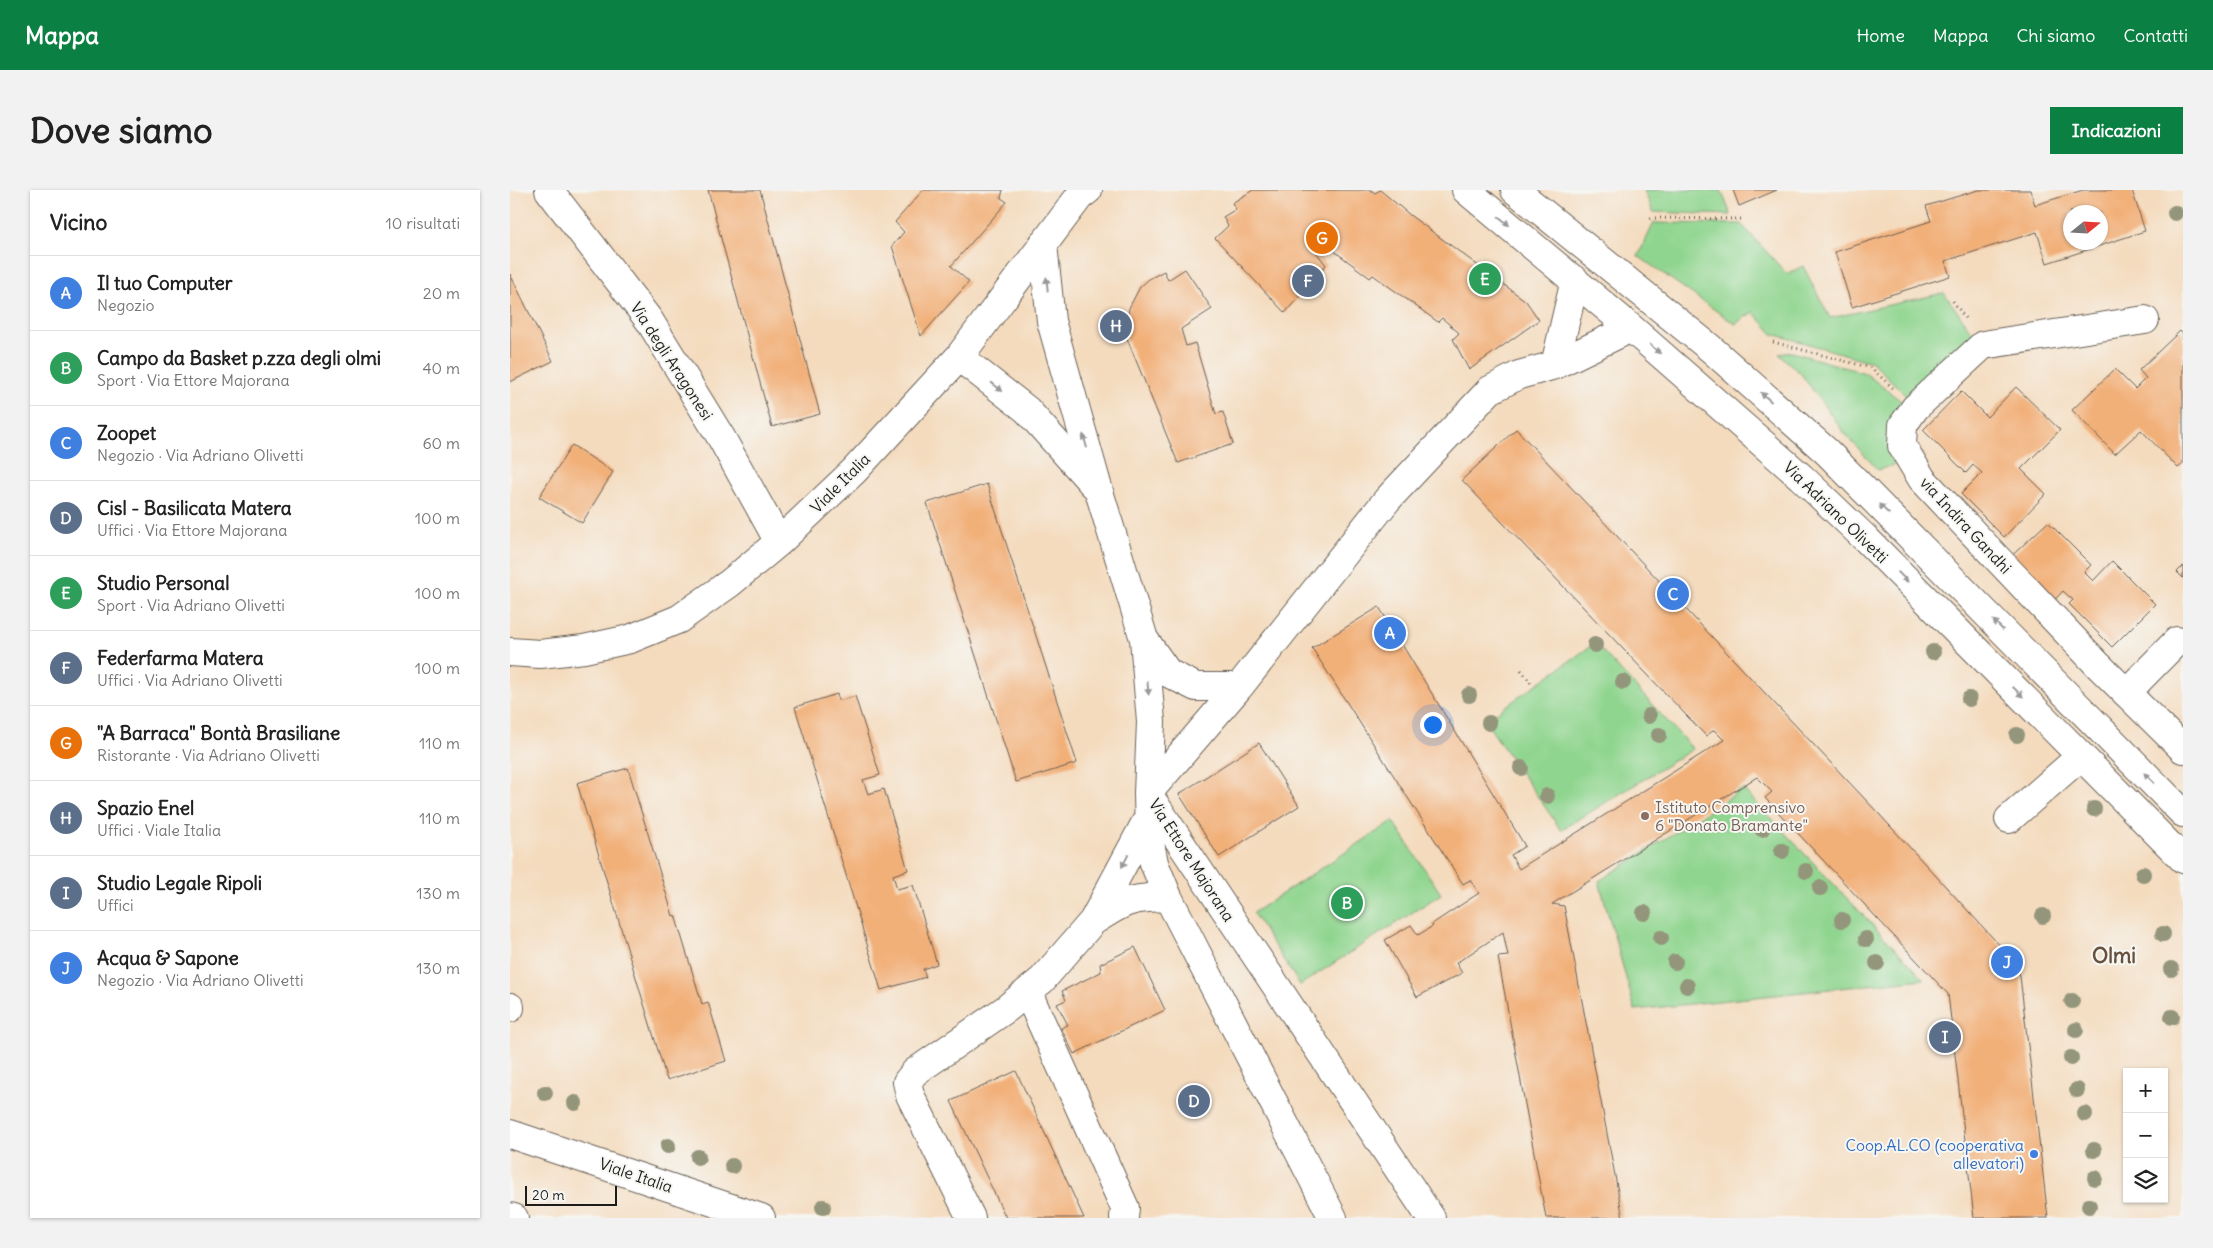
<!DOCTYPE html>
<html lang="it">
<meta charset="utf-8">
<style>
:root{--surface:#fff;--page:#f2f2f2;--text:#222;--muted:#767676;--line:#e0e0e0;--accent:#0b8043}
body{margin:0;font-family:Delius,sans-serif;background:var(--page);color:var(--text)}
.controls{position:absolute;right:15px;bottom:15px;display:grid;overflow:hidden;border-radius:0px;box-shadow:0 1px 4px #0004}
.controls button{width:45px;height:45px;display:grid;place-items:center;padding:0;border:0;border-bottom:1px solid var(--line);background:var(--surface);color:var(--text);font:25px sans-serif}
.compass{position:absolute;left:1553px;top:15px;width:45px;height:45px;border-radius:50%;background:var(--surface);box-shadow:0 1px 4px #0004;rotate:72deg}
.scale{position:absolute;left:15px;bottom:12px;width:92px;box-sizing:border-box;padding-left:5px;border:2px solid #1c1c1c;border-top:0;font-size:14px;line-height:18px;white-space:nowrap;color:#1c1c1c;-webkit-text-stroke:4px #f6f6f2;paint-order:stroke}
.you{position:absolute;left:922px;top:534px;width:18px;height:18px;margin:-12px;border:4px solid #fff;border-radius:50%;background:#1a73e8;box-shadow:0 0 0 8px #1a73e833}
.badge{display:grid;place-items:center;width:32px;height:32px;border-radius:50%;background:var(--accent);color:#fff;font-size:16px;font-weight:700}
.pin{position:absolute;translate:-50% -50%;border:2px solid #fff;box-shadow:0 1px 5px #0006}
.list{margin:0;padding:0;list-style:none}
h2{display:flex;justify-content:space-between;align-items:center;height:65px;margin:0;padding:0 20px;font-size:21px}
h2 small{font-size:16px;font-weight:400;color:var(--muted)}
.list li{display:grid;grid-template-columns:32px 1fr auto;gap:15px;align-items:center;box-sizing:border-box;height:75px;padding:0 20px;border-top:1px solid var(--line)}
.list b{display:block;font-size:19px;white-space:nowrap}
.list p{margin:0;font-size:16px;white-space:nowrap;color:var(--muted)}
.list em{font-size:16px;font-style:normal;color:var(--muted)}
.icon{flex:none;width:28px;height:28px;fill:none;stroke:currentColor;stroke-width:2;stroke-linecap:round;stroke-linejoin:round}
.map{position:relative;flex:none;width:1673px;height:1028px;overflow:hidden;border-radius:0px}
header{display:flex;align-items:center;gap:30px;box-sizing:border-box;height:70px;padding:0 25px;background:var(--accent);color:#fff}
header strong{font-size:24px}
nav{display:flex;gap:28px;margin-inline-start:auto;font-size:18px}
.intro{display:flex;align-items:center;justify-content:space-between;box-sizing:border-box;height:120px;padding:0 30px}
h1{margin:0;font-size:35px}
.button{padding:12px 22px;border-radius:0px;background:var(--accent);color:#fff;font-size:18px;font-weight:700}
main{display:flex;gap:30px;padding:0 30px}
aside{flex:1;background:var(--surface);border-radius:0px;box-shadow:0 1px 4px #0004}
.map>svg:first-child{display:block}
</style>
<header>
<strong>Mappa</strong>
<nav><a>Home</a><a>Mappa</a><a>Chi siamo</a><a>Contatti</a></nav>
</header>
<div class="intro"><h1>Dove siamo</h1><a class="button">Indicazioni</a></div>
<main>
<aside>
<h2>Vicino<small>10 risultati</small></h2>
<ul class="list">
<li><span class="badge" style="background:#3f7fe0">A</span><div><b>Il tuo Computer</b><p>Negozio</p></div><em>20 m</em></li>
<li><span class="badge" style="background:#2e9e5b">B</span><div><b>Campo da Basket p.zza degli olmi</b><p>Sport · Via Ettore Majorana</p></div><em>40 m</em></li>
<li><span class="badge" style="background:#3f7fe0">C</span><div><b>Zoopet</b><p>Negozio · Via Adriano Olivetti</p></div><em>60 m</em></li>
<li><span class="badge" style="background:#5c6f8a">D</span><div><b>Cisl - Basilicata Matera</b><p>Uffici · Via Ettore Majorana</p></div><em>100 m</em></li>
<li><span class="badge" style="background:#2e9e5b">E</span><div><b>Studio Personal</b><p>Sport · Via Adriano Olivetti</p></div><em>100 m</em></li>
<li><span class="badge" style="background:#5c6f8a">F</span><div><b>Federfarma Matera</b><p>Uffici · Via Adriano Olivetti</p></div><em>100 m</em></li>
<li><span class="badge" style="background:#e8710a">G</span><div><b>&quot;A Barraca&quot; Bontà Brasiliane</b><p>Ristorante · Via Adriano Olivetti</p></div><em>110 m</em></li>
<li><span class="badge" style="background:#5c6f8a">H</span><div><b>Spazio Enel</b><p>Uffici · Viale Italia</p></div><em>110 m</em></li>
<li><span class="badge" style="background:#5c6f8a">I</span><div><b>Studio Legale Ripoli</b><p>Uffici</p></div><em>130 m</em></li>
<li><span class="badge" style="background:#3f7fe0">J</span><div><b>Acqua &amp; Sapone</b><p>Negozio · Via Adriano Olivetti</p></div><em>130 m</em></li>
</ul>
</aside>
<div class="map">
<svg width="1673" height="1028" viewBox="0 0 1673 1028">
<rect width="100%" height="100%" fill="#f6f6f2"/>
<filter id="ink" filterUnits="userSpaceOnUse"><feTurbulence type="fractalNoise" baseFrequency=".02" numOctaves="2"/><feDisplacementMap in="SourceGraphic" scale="10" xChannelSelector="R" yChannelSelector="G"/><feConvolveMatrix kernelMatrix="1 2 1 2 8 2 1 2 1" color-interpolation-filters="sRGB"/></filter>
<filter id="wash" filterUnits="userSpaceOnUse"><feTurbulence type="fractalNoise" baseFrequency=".0096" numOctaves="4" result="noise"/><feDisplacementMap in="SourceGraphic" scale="20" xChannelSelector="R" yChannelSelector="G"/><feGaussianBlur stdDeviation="1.12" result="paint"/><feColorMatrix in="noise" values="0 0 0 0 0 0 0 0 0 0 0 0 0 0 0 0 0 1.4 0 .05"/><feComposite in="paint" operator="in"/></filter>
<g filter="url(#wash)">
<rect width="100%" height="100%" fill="#f4dbbe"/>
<path fill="#90d58f" stroke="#567856" d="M1134 0H1211L1221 25 1143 22Z
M1144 33 1231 34 1277 84 1293 76 1320 128 1434 103 1464 145 1398 207 1362 172 1263 144 1243 122 1225 134 1128 66Z
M1282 162 1355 183 1400 218 1379 238 1384 275 1368 280 1335 244 1291 184 1269 164Z
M1085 453 1183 559 1051 640 975 531Z
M1233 599 1414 789 1125 820 1089 691Z
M883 631 931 704 790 795 743 723Z"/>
<g id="blocks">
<path fill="#f2b079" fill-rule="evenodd" d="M198 0H250L310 224 262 237Z
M413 0H493L491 8 497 12 441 76 459 92 411 146 382 56 394 42 385 32Z
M743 0H861L865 3 870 0 901 26 1016 111 1029 130 959 180 943 149 949 143 932 128 928 132 863 85 860 88 823 60 828 52 816 44 800 54 816 75 775 123 705 48 718 36 713 27 726 19 722 13Z
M1223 0H1267L1229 16Z
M1468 0H1520L1525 15 1573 0H1622L1635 41 1537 73 1527 42 1435 71 1440 86 1342 117 1325 62 1421 31 1416 16ZM1560 22H1590V52H1560Z
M675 79 702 119 671 139 676 156 685 153 706 224 713 222 723 254 668 273 616 146 619 118 630 97 639 89 654 81 658 90Z
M0 84 43 171 0 192Z
M1670 141 1673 144V274L1668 278 1631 240 1605 264 1562 220 1605 179 1625 199 1636 188 1629 180Z
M1506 197 1550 240 1511 279 1536 304 1494 347 1451 304 1472 283 1463 275 1456 283 1413 240 1451 201 1477 227Z
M1006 239 1369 624 1505 772 1510 786 1538 1028H1464L1438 804 1255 608 1262 602 1247 587 1042 714 1054 716 1113 1028H1036L988 767 998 766 993 742 946 773 952 783 907 807 875 750 901 735 908 745 923 736 922 734 969 703 960 690 953 694 802 458 869 417 1015 656 1001 665 1009 679 1214 550 1204 540 1196 546 952 290Z
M62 255 103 282 72 333 29 307Z
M477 294 567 573 506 592 417 313Z
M1538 332 1581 375 1574 382 1583 391 1602 371 1645 414 1602 457 1559 414 1563 410 1553 401 1538 417 1494 373Z
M1673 376V388L1667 382Z
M327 504 329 511 345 506 370 585 353 590 358 604 374 599 398 680 383 685 387 699 403 695 427 774 413 779 416 787 371 800 285 517Z
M749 553 789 616 709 667 669 604Z
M118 578 163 726 165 725 192 814 198 812 216 871 157 890 67 593Z
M625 757 655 820 564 864 551 838 558 835 547 814 556 810 552 801 591 782 590 774Z
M506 881 574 1028H496L441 911Z"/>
</g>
</g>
<g filter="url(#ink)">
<use href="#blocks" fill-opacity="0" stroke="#685f55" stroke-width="1"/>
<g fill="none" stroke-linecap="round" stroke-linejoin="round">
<g stroke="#685f55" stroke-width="30">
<path id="minor" d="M39 0 139 130 212 249 269 352
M956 0 1121 138 1291 287 1356 349 1673 669
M1005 0 1200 158 1317 262 1673 623
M533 54 541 131 588 298 634 449 641 532 638 603 639 648 644 673 658 707 823 1028
M1065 90 1045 175 1121 138
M1635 130 1473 155 1405 218 1393 235 1392 256 1412 289 1588 475 1673 559
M449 167 517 220 583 294
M634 449 658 483 686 497H729
M0 462 30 464 74 459 120 449 169 429 220 393 269 352 344 281 449 167 569 7 578 0
M1616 503 1667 451
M638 603 729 497 877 310 980 200 1009 185 1045 175
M638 604 921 1028
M1499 629 1571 566
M585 730C616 710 620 708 658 707
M518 803 615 1018 614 1028
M0 817V818
M0 944 251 1028
M0 1027 4 1028
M461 1028 400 905 397 892 405 882 496 819 532 790 583 731 638 628"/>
</g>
<path stroke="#685f55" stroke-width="3" stroke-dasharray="1 4" stroke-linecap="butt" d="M1140 28 1232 29
M1443 111 1457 131
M1263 152 1361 178 1384 199
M1011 480 1023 496"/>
<use href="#minor" stroke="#fff" stroke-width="28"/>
</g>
<g fill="#94967b">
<circle cx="1665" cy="23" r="8"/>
<circle cx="1085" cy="455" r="8"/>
<circle cx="1423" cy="462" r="8"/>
<circle cx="1113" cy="492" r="8"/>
<circle cx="959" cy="505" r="8"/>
<circle cx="1459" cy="509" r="8"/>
<circle cx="1139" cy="526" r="8"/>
<circle cx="979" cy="533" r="8"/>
<circle cx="1149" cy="545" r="8"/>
<circle cx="1507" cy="545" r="8"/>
<circle cx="1011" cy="578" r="8"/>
<circle cx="1037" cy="606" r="8"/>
<circle cx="1584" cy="619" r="8"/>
<circle cx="1252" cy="639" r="8"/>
<circle cx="1272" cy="661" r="8"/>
<circle cx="1296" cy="681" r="8"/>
<circle cx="1633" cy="684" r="8"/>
<circle cx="1310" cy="698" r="8"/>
<circle cx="1134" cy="723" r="8"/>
<circle cx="1533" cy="726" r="8"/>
<circle cx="1332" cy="730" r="8"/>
<circle cx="1653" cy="744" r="8"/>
<circle cx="1151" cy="748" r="8"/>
<circle cx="1356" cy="749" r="8"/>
<circle cx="1165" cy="772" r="8"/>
<circle cx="1367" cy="773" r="8"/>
<circle cx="1661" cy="779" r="8"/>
<circle cx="1177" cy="796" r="8"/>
<circle cx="1562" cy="811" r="8"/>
<circle cx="1662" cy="827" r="8"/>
<circle cx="1566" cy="840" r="8"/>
<circle cx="1561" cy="868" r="8"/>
<circle cx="1567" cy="900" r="8"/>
<circle cx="35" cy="903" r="8"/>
<circle cx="65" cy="913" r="8"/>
<circle cx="1575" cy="924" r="8"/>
<circle cx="158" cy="956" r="8"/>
<circle cx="1584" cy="960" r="8"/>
<circle cx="188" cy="967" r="8"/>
<circle cx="222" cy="976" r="8"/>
<circle cx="1585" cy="988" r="8"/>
<circle cx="1579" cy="1016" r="8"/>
<circle cx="313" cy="1017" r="8"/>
</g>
<defs><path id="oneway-solid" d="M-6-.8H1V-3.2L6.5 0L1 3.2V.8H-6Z" transform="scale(1.25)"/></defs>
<g fill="#999">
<use href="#oneway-solid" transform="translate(994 31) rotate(40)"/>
<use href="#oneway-solid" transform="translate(537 94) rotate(-96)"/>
<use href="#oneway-solid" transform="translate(1145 159) rotate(41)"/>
<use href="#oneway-solid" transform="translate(487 197) rotate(38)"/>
<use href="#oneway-solid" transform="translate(1256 207) rotate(-139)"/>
<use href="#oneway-solid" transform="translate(575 251) rotate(-106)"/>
<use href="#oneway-solid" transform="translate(1374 319) rotate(-135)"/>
<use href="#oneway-solid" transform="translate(1393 387) rotate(45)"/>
<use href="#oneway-solid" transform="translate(1488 435) rotate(-135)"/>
<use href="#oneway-solid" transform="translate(638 498) rotate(85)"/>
<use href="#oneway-solid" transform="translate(1508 502) rotate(45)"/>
<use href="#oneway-solid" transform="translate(1639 588) rotate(-135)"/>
<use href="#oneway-solid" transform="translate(615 671) rotate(118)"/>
</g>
</g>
<circle fill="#8d6e63" stroke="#f6f6f2" stroke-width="2" cx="1135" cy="626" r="5"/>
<circle fill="#3f7fe0" stroke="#f6f6f2" stroke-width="2" cx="1524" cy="964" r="5"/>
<g text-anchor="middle" stroke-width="4" stroke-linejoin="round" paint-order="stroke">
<g font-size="16" fill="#1c1c1c" stroke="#f6f6f2">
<text transform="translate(162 171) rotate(57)" y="6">Via degli Aragonesi</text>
<text transform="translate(330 293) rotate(-45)" y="6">Viale Italia</text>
<text transform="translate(1326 322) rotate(44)" y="6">Via Adriano Olivetti</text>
<text transform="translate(1456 335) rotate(47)" y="6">via Indira Gandhi</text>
<text transform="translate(682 670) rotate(57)" y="6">Via Ettore Majorana</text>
<text transform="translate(126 985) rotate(19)" y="6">Viale Italia</text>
</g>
<g font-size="16" fill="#785e54" stroke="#f6f6f2" text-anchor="start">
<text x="1145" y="623">Istituto Comprensivo<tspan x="1145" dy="18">6 "Donato Bramante"</tspan></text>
</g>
<g font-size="16" fill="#366cbe" stroke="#f6f6f2" text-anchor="end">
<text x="1514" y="961">Coop.AL.CO (cooperativa<tspan x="1514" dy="18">allevatori)</tspan></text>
</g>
<g font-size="21" font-weight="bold" fill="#67503d" stroke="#f6f6f2">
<text x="1604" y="773">Olmi</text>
</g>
</g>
</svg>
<div class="controls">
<button>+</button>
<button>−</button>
<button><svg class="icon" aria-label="layers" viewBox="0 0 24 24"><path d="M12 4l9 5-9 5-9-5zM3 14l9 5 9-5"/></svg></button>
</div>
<svg class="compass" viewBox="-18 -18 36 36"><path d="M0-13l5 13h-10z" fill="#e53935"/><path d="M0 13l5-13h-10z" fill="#767676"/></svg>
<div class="scale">20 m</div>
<div class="you"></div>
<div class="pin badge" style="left:880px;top:443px;background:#3f7fe0">A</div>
<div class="pin badge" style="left:837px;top:713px;background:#2e9e5b">B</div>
<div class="pin badge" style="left:1163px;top:404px;background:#3f7fe0">C</div>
<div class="pin badge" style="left:684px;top:911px;background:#5c6f8a">D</div>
<div class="pin badge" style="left:975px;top:89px;background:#2e9e5b">E</div>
<div class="pin badge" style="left:798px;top:91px;background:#5c6f8a">F</div>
<div class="pin badge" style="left:812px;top:48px;background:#e8710a">G</div>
<div class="pin badge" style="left:606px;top:136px;background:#5c6f8a">H</div>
<div class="pin badge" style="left:1435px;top:847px;background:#5c6f8a">I</div>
<div class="pin badge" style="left:1497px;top:772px;background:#3f7fe0">J</div>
</div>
</main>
